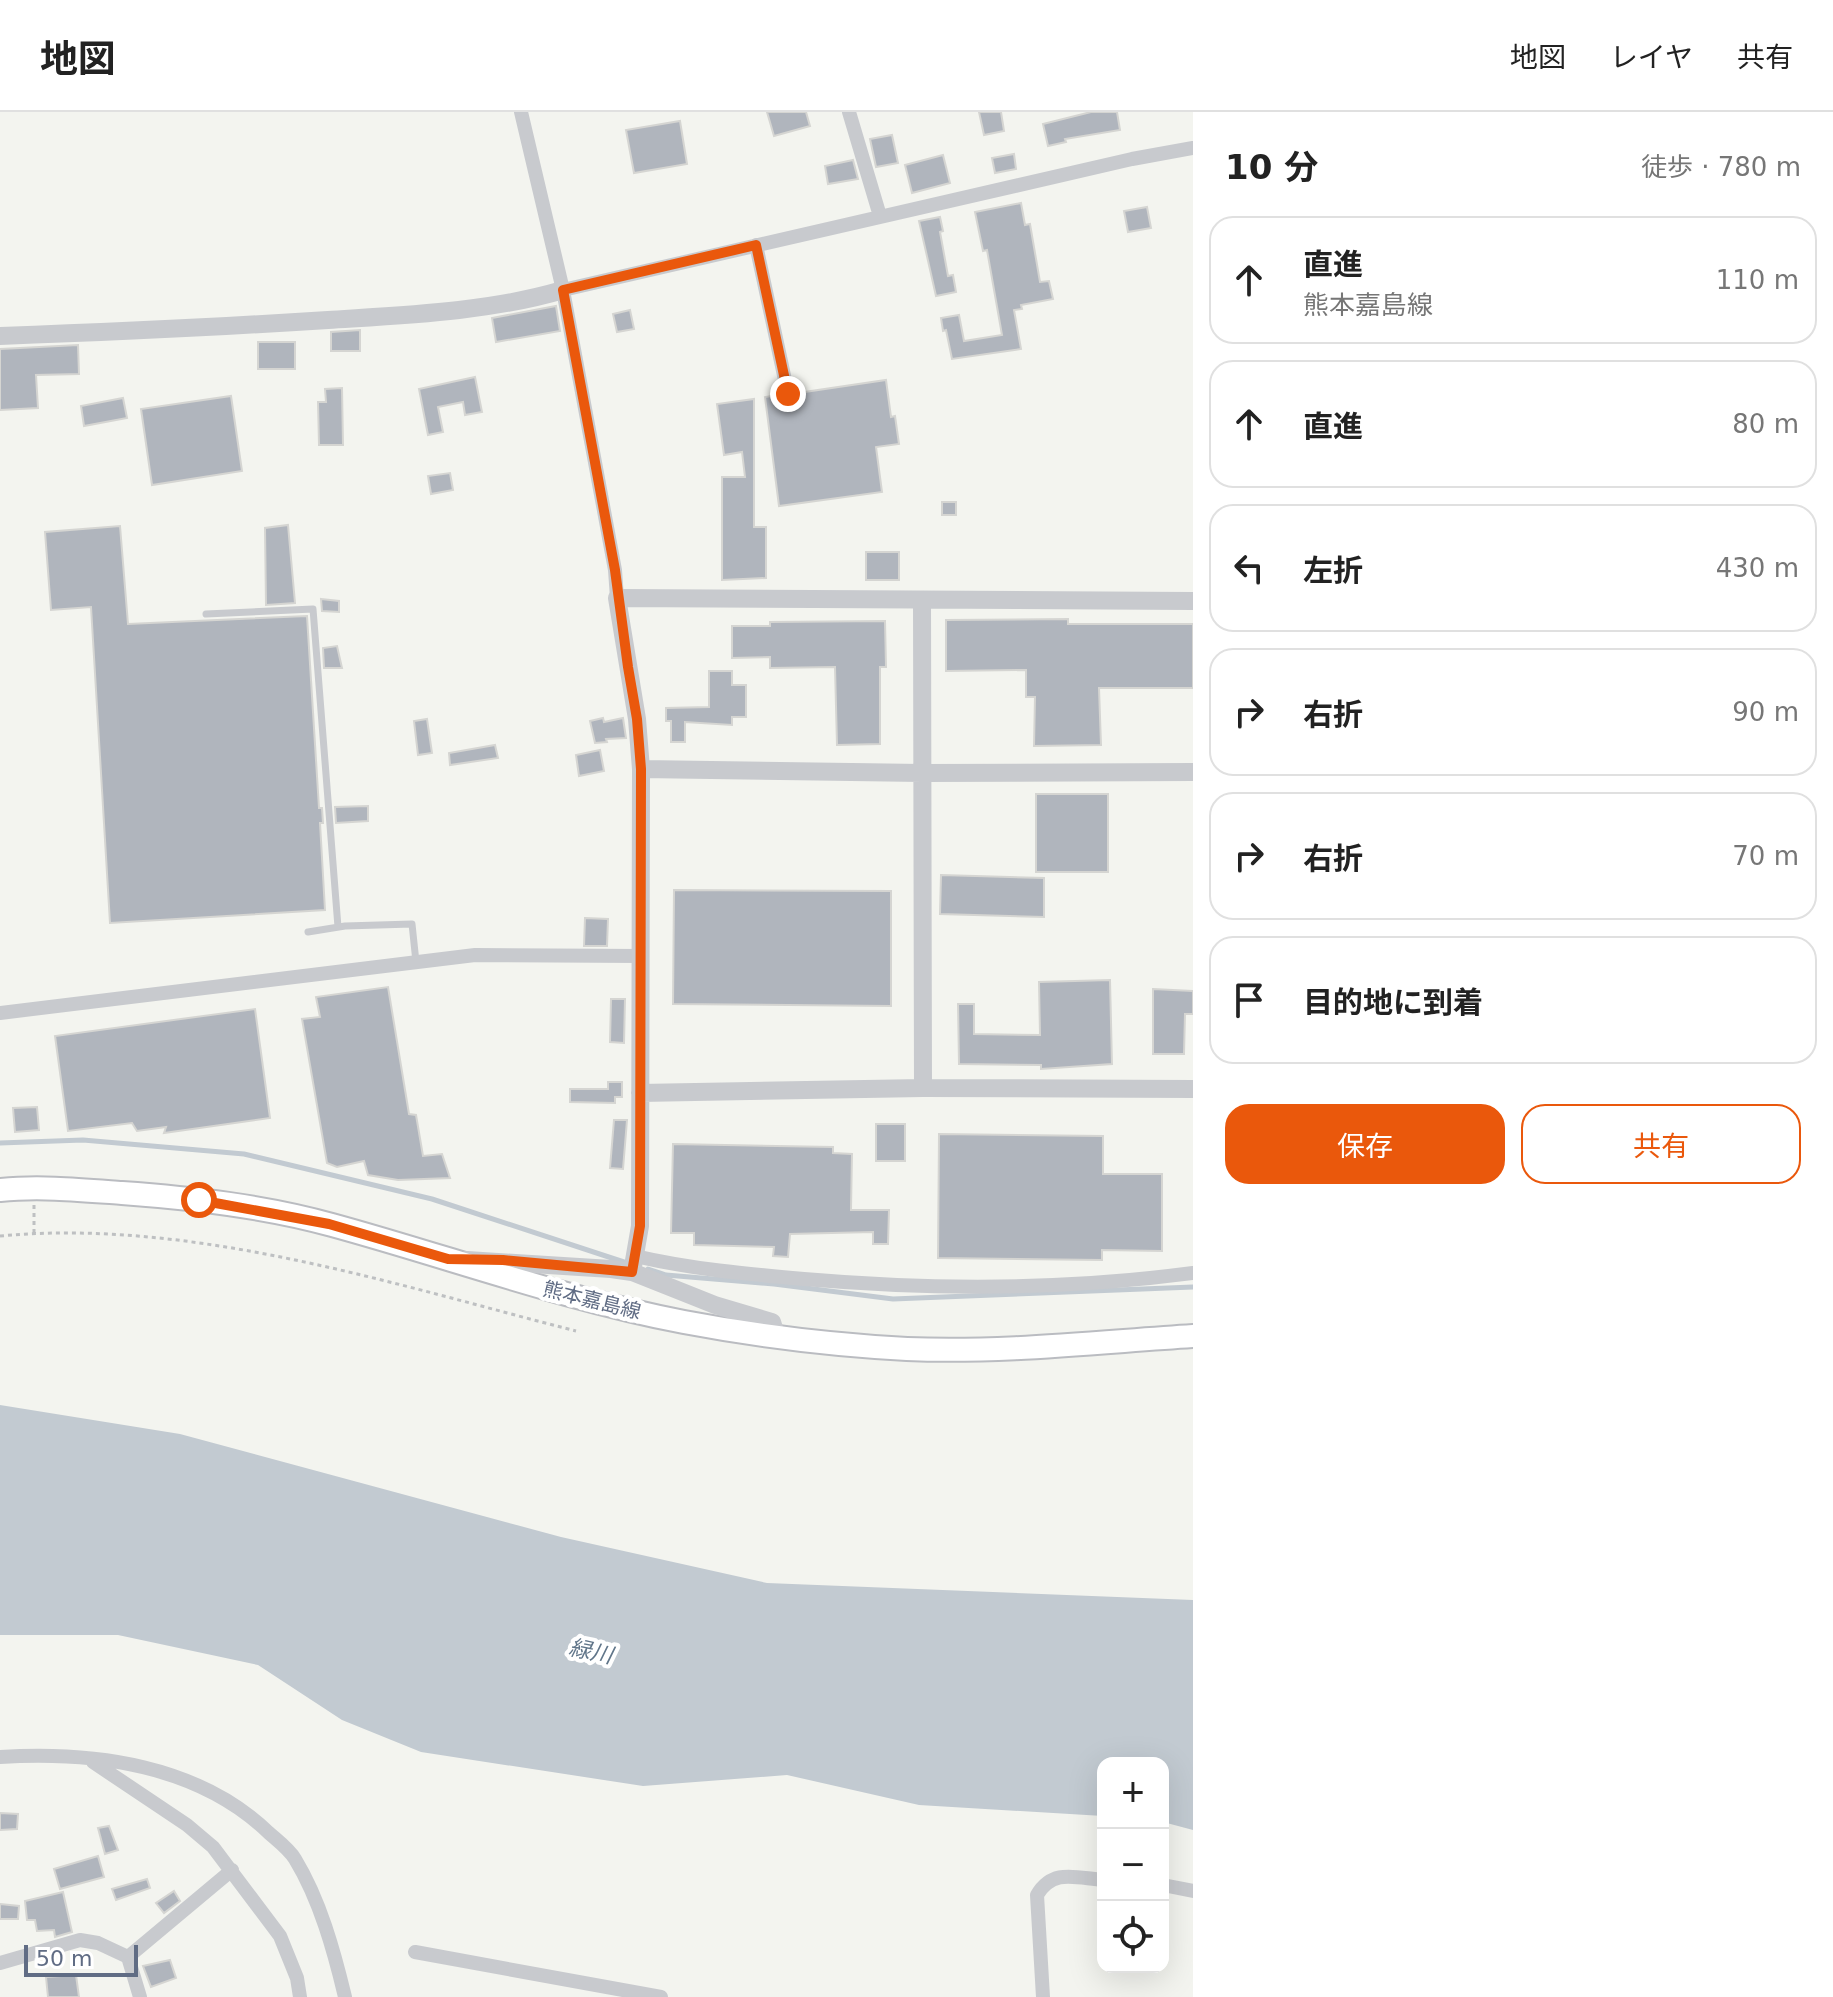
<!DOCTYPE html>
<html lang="ja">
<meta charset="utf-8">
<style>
:root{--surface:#fff;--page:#f6f6f6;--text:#222;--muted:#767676;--line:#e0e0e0;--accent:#ea580c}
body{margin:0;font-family:"DejaVu Sans","Noto Sans JP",sans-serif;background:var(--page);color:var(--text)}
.controls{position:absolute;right:24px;bottom:24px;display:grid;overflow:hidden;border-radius:16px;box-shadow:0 8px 32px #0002}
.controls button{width:72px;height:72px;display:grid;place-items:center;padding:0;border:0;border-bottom:2px solid var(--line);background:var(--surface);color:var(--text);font:40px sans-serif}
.scale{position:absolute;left:24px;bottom:20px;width:114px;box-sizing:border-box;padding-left:8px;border:4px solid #606c84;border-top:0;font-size:22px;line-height:28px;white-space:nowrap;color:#606c84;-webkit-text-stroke:6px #fff;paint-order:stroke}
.stop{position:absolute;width:24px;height:24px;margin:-18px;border:6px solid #ea580c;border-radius:50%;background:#fff}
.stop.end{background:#ea580c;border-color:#fff;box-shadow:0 2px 8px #0008}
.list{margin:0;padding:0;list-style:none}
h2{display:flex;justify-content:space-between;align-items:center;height:104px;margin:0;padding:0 32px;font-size:34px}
h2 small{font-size:26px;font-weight:400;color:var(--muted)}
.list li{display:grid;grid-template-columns:52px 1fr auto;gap:24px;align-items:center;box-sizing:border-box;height:128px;margin:0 16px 16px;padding:0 16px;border:2px solid var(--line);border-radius:24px}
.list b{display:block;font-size:30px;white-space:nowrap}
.list p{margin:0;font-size:26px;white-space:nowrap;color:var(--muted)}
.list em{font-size:26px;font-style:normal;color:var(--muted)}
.actions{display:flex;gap:16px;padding:24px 32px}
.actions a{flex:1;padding:18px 0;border:2px solid var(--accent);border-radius:24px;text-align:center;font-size:28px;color:var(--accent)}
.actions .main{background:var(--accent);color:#fff}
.icon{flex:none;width:44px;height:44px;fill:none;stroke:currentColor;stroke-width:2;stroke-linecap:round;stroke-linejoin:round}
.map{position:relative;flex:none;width:1193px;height:1885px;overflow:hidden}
header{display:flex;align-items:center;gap:48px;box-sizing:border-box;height:112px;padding:0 40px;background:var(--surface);border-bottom:2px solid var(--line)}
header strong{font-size:38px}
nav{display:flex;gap:44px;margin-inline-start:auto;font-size:28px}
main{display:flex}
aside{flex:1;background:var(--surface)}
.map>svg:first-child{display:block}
</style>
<header>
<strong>地図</strong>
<nav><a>地図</a><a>レイヤ</a><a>共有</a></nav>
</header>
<main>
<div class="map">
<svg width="1193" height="1885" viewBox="0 0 1193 1885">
<rect width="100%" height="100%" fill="#f3f4ef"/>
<path fill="#c2cad1" d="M0 1293 180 1322 561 1425 767 1471 1193 1488V1718L1163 1710V1651H1103V1704L919 1693 787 1663 643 1674 421 1640 342 1608 258 1553 118 1523H0Z"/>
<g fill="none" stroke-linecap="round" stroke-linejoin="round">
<path stroke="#c2cad1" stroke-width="5" d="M0 1031 83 1028 244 1042 432 1087 627 1151
M648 1157 666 1163 774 1172 893 1187 1193 1175"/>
</g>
<path fill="#b0b5bd" stroke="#d5d5d2" stroke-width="2" d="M767 0H806L810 14 774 24Z
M979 0H1001L1004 19 984 23Z
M1091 0H1117L1120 18 1065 27 1066 30 1048 34 1043 12Z
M680 9 687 52 634 61 626 18Z
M892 23 898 51 876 55 870 27Z
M1014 42 1016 57 995 61 992 46Z
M943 43 950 71 912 81 905 53Z
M853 48 858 67 828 72 825 54Z
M1021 91 1025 113 1030 112 1040 170 1049 169 1053 187 1021 193 1022 197 1014 198 1021 237 952 247 946 218 943 219 941 206 959 203 964 229 1002 223 987 138 983 139 975 100Z
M1147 95 1151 116 1128 120 1124 99Z
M940 105 943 119 940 120 948 164 953 163 956 180 936 184 919 109Z
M556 194 560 219 496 230 492 206Z
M630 198 634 217 617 220 613 202Z
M360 218V239H331V220Z
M258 230H295V257H258Z
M78 233 79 262 36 263 38 296 0 298V237Z
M475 265 482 300 465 303 463 290 438 295 443 320 428 323 419 277Z
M886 268 891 305 895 304 899 332 876 335 882 380 779 394 765 285 778 283 781 289 789 292 795 289 798 281Z
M342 276 343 333H319L318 290H326L325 277Z
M231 284 242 359 152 373 141 297Z
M123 286 127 306 84 314 81 294Z
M754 287V415H766V466L722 468V365H745L742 340 724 343 717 292Z
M450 361 453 378 431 382 428 364Z
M942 390H956V403H942Z
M288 413 295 491 266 493 265 416Z
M120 414 128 512 307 504 319 696H322L323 711H320L325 798 110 811 91 495 51 498 45 420Z
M866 440H899V468H866Z
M321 487 339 489V500L322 499Z
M1068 507V512H1193V576H1099L1101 633 1034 634 1035 585H1026V558L946 559V508Z
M885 509 886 555H880V632L837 633 835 555 770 556V545L732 546V514H770V510Z
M337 534 342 556H324L323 536Z
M709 559H732V573H746V605H732V613L685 610V630H671V609H666V596L709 595Z
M603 606 604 610 623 606 626 626 606 627 607 630 595 631 590 609Z
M427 607 432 641 418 643 414 609Z
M495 633 498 646 450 653 449 641Z
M600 638 604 659 579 664 576 643Z
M1036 682H1108V760H1036Z
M368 694V709L336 711 335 695Z
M941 763 1044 766V805L940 802Z
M674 778 891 779V894L673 892Z
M585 806 608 807 607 834H584Z
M1110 868 1112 952 1041 957V953L959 952 958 892H974V922L1040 923 1039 870Z
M388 875 409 1002 416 1003 423 1044 442 1042 450 1066 398 1068 368 1063 364 1049 337 1055 327 1051 302 907 320 905 316 885Z
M1153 877 1193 879V902H1185L1184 942H1153Z
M611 887H625L624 931 610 930Z
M255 897 270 1006 164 1021 166 1015 137 1019 132 1011 68 1019 55 924Z
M608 970H622V985H615V991L570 990V977H608Z
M37 995 39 1018 15 1020 13 996Z
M614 1008H627L623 1057 610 1056Z
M876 1012H905V1049H876Z
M939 1022 1103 1024V1062H1162V1139L1102 1138V1148L938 1146Z
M673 1032 833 1035V1041L852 1042 851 1098H889L888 1132H873V1120L790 1122 788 1145 773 1144 774 1135 694 1133V1121H671Z
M0 1701 18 1702 17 1717 0 1718Z
M109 1714 118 1738 105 1742 98 1716Z
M98 1744 104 1765 60 1777 54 1757Z
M147 1767 150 1776 116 1788 112 1777Z
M174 1779 180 1789 164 1801 156 1791Z
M63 1780 72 1820 55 1825 54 1818 37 1819 35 1808H27L25 1789Z
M0 1792 19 1794 18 1807H0Z
M170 1848 176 1866 151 1875 143 1854Z
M76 1863 79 1885H48L46 1865Z"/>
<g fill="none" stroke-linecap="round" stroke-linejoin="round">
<g stroke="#babcc1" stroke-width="26">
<path id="primary" d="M0 1078C40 1074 82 1078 122 1081 192 1086 264 1094 332 1113 449 1145 564 1187 684 1210 758 1224 832 1233 907 1237 1002 1241 1099 1230 1193 1224"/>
</g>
<path stroke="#bec0c2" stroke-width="3" stroke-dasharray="4 4" stroke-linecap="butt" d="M34 1093V1121
M0 1124C192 1106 392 1172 576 1219"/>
<path stroke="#c8cace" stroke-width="7" d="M206 502 313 497 338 815
M308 820 345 814 412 812 416 850"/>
<path stroke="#c8cace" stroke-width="14" d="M521 0 563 178 615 458 617 486
M849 0 880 104
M756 133 788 282
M563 178 1132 47 1193 36
M0 901 475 843 641 844
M635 1144C691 1157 747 1162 804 1167 932 1178 1065 1178 1193 1161
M0 1645C94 1639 199 1653 269 1721 278 1729 289 1737 295 1747 320 1788 334 1839 345 1885
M93 1650 187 1713 213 1735 280 1824 297 1866 300 1885
M1163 1773 1193 1779
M415 1840 661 1885
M128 1845 232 1758
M0 1851 80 1828 98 1831 128 1845 140 1885
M1043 1885 1037 1783C1053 1756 1076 1766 1103 1768"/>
<path stroke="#c8cace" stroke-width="18" d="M0 224C110 220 219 215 328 208 406 203 488 200 563 178
M922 488 923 976
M641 657 922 661 1193 660
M640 981 923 976 1193 977
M467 1148 611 1157 632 1160 715 1193 772 1210 777 1226
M632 1160 640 1114 641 657 637 607 617 486 1193 489"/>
<use href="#primary" stroke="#fff" stroke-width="22"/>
</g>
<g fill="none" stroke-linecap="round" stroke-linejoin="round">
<path stroke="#ea580c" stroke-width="10" d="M199 1088 329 1112 448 1147 503 1148 632 1160 640 1114 641 657 637 607 628 555 615 458 563 178 756 133 788 282"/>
</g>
<g text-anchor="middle" stroke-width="8" stroke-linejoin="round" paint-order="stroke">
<g font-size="20" fill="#606c84" stroke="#fff">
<text transform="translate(592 1188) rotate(14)" y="7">熊本嘉島線</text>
</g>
<g font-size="22" font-style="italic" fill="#607589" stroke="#fff">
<text transform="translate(591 1539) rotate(12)" y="8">緑川</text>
</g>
</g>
</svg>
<div class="controls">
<button>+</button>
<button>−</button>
<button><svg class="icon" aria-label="locate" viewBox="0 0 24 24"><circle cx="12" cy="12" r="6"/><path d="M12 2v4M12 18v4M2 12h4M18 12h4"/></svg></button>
</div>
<div class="scale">50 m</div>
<div class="stop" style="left:199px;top:1088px"></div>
<div class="stop end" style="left:788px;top:282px"></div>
</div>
<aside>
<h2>10 分<small>徒歩 · 780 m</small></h2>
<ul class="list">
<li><svg class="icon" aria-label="ahead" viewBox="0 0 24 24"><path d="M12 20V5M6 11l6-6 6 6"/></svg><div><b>直進</b><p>熊本嘉島線</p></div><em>110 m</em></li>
<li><svg class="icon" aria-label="ahead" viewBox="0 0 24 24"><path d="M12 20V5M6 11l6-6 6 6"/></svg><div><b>直進</b></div><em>80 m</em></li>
<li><svg class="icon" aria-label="left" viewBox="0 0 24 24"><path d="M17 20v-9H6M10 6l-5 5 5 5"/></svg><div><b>左折</b></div><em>430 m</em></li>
<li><svg class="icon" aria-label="right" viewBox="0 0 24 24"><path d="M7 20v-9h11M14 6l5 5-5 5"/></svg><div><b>右折</b></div><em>90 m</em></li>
<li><svg class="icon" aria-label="right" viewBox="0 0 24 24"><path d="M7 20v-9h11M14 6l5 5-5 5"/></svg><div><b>右折</b></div><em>70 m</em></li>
<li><svg class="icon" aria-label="arrive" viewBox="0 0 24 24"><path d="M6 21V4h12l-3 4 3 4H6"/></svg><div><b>目的地に到着</b></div></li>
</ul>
<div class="actions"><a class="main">保存</a><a>共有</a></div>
</aside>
</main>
